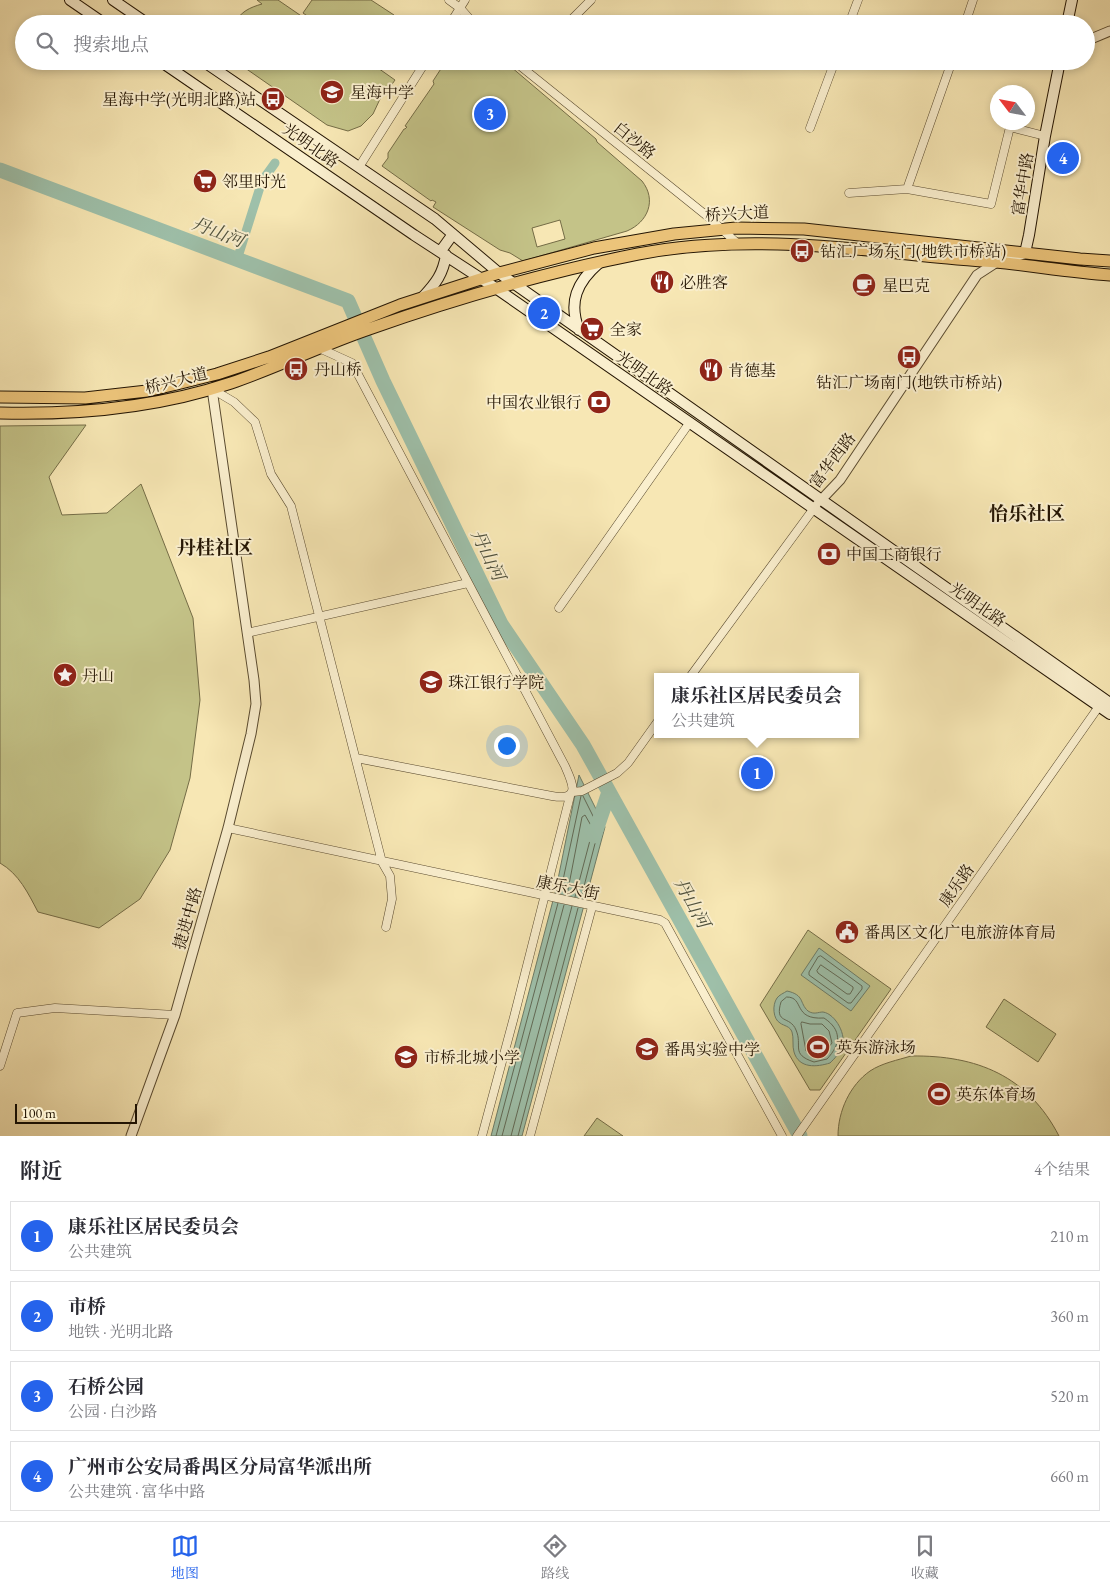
<!DOCTYPE html>
<html lang="zh">
<meta charset="utf-8">
<style>
:root{--surface:#fff;--page:#f7f7f7;--text:#2b2b33;--muted:#7c7c81;--line:#e1e1e2;--accent:#2563eb}
body{margin:0;font-family:"EB Garamond","Noto Serif SC",serif;background:var(--page);color:var(--text)}
.compass{position:absolute;left:990px;top:85px;width:45px;height:45px;border-radius:50%;background:var(--surface);box-shadow:0 2px 8px #0003;rotate:302deg}
.scale{position:absolute;left:15px;bottom:12px;width:122px;box-sizing:border-box;padding-left:5px;border:2px solid #241503;border-top:0;font-size:14px;line-height:18px;white-space:nowrap;color:#241503;-webkit-text-stroke:4px #faefce;paint-order:stroke}
.you{position:absolute;left:506px;top:745px;width:18px;height:18px;margin:-12px;border:4px solid #fff;border-radius:50%;background:#1a73e8;box-shadow:0 0 0 8px #1a73e833}
.badge{display:grid;place-items:center;width:32px;height:32px;border-radius:50%;background:var(--accent);color:#fff;font-size:16px;font-weight:700}
.pin{position:absolute;translate:-50% -50%;border:2px solid #fff;box-shadow:0 1px 5px #0006}
.popup{position:absolute;left:654px;top:673px;width:205px;height:65px;box-sizing:border-box;display:grid;place-content:center;border-radius:0px;background:var(--surface);filter:drop-shadow(0 1px 4px #0005);font-size:16px;white-space:nowrap;color:var(--muted)}
.popup b{font-size:19px;color:var(--text)}
.popup::after{content:'';position:absolute;left:50%;top:100%;margin-left:-10px;border:10px solid transparent;border-top-color:var(--surface)}
.list{margin:0;padding:0;list-style:none}
h2{display:flex;justify-content:space-between;align-items:center;height:65px;margin:0;padding:0 20px;font-size:21px}
h2 small{font-size:16px;font-weight:400;color:var(--muted)}
.list li{display:grid;grid-template-columns:32px 1fr auto;gap:15px;align-items:center;box-sizing:border-box;height:70px;margin:0 10px 10px;padding:0 10px;border:1px solid var(--line);border-radius:0px}
.list b{display:block;font-size:19px;white-space:nowrap}
.list p{margin:0;font-size:16px;white-space:nowrap;color:var(--muted)}
.list em{font-size:16px;font-style:normal;color:var(--muted)}
.icon{flex:none;width:28px;height:28px;fill:none;stroke:currentColor;stroke-width:2;stroke-linecap:round;stroke-linejoin:round}
.map{position:relative;flex:none;width:1110px;height:1136px;overflow:hidden}
.search{position:absolute;background:var(--surface);box-shadow:0 2px 8px #0003;left:15px;right:15px;top:15px;height:55px;display:flex;align-items:center;gap:12px;box-sizing:border-box;padding:0 18px;border-radius:28px;color:var(--muted);font-size:19px}
.sheet{height:385px;background:var(--surface)}
nav{display:flex;justify-content:space-around;align-items:center;box-sizing:border-box;height:70px;border-top:1px solid var(--line);background:var(--surface);font-size:14px;color:var(--muted)}
nav a{display:grid;justify-items:center;gap:2px}
nav .on{color:var(--accent)}
.map>svg:first-child{display:block}
</style>
<div class="map">
<svg width="1110" height="1136" viewBox="0 0 1110 1136">
<rect width="100%" height="100%" fill="#f7e7b4"/>
<filter id="stains"><feTurbulence type="fractalNoise" baseFrequency=".004" numOctaves="4"/><feColorMatrix values="0 0 0 0 .2 0 0 0 0 .09 0 0 0 0 .02 0 0 0 .5 -.17"/></filter>
<radialGradient id="worn" r=".72"><stop offset=".6" stop-color="#630" stop-opacity="0"/><stop offset="1" stop-color="#630" stop-opacity=".3"/></radialGradient>
<path fill="#c4c388" stroke="#746c46" fill-rule="evenodd" d="M257 0H278L313 24H235C239 12 251 7 262 4Z
M312 0H371L394 15 388 24H319L303 13Z
M235 61H368L395 80 388 90 379 84 380 99 373 114 361 126 348 131 327 125Z
M446 61H504L596 139 597 142 642 181C657 200 648 222 627 231L523 261 510 253 500 250 433 207 436 202 432 200 431 201 382 166 388 158V153L404 129H405L407 127 405 126 434 84 433 81ZM560 220 565 239 537 247 532 228Z
M86 425 49 477 62 515 107 513 141 484 193 618 200 700 190 778 170 850 140 899 99 928 38 912C28 893 19 874 0 863V426Z
M808 930 891 989 820 1090H810L760 1005Z
M1004 999 1056 1034 1038 1062 986 1027Z
M911 1056C977 1055 1028 1076 1059 1136H838C838 1111 850 1085 870 1071 882 1063 898 1060 911 1056Z
M597 1118 623 1136H584Z"/>
<path fill="#9ec0aa" stroke="#6d7c67" d="M579 775 605 827 522 1136H491L556 889Z
M819 948 870 986 851 1011 801 975Z
M787 991C805 995 799 1003 808 1011 814 1015 818 1012 823 1012 836 1014 847 1036 842 1047 840 1053 835 1058 830 1063 817 1067 799 1069 794 1052 792 1046 794 1038 792 1032 790 1026 784 1026 780 1023 773 1019 772 1005 777 998 779 995 784 993 787 991Z"/>
<g fill="none" stroke-linecap="round" stroke-linejoin="round">
<path stroke="#616a56" stroke-width="1" d="M560 894 581 796
M567 895 582 817 585 815 593 829 575 897
M581 898 599 828 583 796
M821 956 862 986V989L851 1003H848L809 975V972L818 957Z
M821 965 853 987V989L850 994H847L818 973 817 971Z
M787 997C805 997 792 1020 824 1018 842 1030 841 1044 827 1059L814 1062C790 1054 803 1046 796 1030 790 1015 774 1025 781 1002Z
M802 1022 810 1024H822L829 1031 832 1043 824 1053 815 1055 806 1051 801 1024Z
M496 1136 558 903
M502 1136 564 905
M511 1136 572 906
M518 1136 578 908"/>
<path stroke="#9ec0aa" stroke-width="9" d="M237 260 262 181 275 163"/>
<path stroke="#9ec0aa" stroke-width="15" d="M0 170 348 301 383 381 501 624 583 745 800 1136
M594 836 609 792"/>
<g stroke="#594a2f" stroke-width="9">
<path id="minor" d="M449 0 460 8 474 24
M450 24 465 0
M567 24 591 0
M849 24 858 0
M965 24 973 0
M514 61 707 216 737 243
M810 128 835 61
M359 167 426 61
M907 189 952 61
M849 193 907 189 991 204 1010 127 1045 136
M319 348 352 363 565 766C573 784 581 801 552 796L356 758
M212 389 234 402 255 422 271 474 291 506 382 862 390 876 392 899 386 927
M559 608 690 422
M247 633 468 583
M690 677 817 504
M573 792 582 791 617 773 628 763 658 721
M228 828 660 920 665 923 782 1136
M0 1066 17 1013 55 1008 175 1015
M482 1136 514 1017 570 796
M530 1136 592 907
M797 1136 1102 702"/>
</g>
<g stroke="#594a2f" stroke-width="11">
<path id="tertiary" d="M1086 41 1110 31
M822 499 840 480 977 275 997 262
M131 1136 175 1015 228 828 251 734 256 704 254 680 212 389"/>
</g>
<g stroke="#241503" stroke-width="12">
<path id="secondary" d="M70 0 105 24
M113 0 148 24
M1067 24 1072 0
M160 61 414 235 497 289 1110 714
M203 61 435 219 499 273 1110 703
M440 252 453 234
M998 262 1025 253 1029 235 1045 136 1060 61
M423 297C436 283 443 274 446 255
M579 330C568 302 577 282 599 263"/>
</g>
<g stroke="#241503" stroke-width="13">
<path id="primary" d="M0 397 85 398 147 391 177 384 217 374 269 357 400 305 499 273 594 248 674 234 736 228 804 229 1080 259 1110 261
M0 413C79 415 156 408 231 383 278 367 322 345 369 329 457 298 547 272 638 254 731 236 824 245 917 255 943 258 970 260 996 262 1034 266 1072 272 1110 275"/>
</g>
<use href="#minor" stroke="#faefce" stroke-width="8"/>
<use href="#tertiary" stroke="#faefce" stroke-width="9"/>
<use href="#secondary" stroke="#faefce" stroke-width="10"/>
<use href="#primary" stroke="#ecc47a" stroke-width="11"/>
</g>
<defs>
<g id="school-disc" transform="scale(1.25)"><circle r="9.5" fill="#8f2418" stroke="#faefce"/><path d="M0-5L7-2L0 1L-7-2ZM-4 1L0 2.5L4 1V4Q0 6-4 4Z" fill="#fff"/></g>
<g id="bus-disc" transform="scale(1.25)"><circle r="9.5" fill="#8f2418" stroke="#faefce"/><path d="M-5-6H5V4H4V6H2V4H-2V6H-4V4H-5ZM-3.5-4V0h7V-4ZM-3.5 1.2v1.5H-2V1.2ZM2 1.2v1.5H3.5V1.2Z" fill="#fff"/></g>
<g id="supermarket-disc" transform="scale(1.25)"><circle r="9.5" fill="#8f2418" stroke="#faefce"/><path d="M-6-5.5h2.5l.6 2H6L4.5 2H-2.5L-4.4-4H-6ZM-1.5 3.2a1.3 1.3 0 1 0 .1 0ZM3 3.2a1.3 1.3 0 1 0 .1 0Z" fill="#fff"/></g>
<g id="restaurant-disc" transform="scale(1.25)"><circle r="9.5" fill="#8f2418" stroke="#faefce"/><path d="M-5-6h1v4h1v-4h1v4h1v-4h1v5L-1.5 .5V6h-2V.5L-5-1ZM5-6V6H3V1.5H1.5Q1.5-4 5-6Z" fill="#fff"/></g>
<g id="cafe-disc" transform="scale(1.25)"><circle r="9.5" fill="#8f2418" stroke="#faefce"/><path d="M-5.5-4.5H6V0H3Q3 3.5 0 3.5H-2.5Q-5.5 3.5-5.5 0ZM3-3.2v2h1.7v-2ZM-6 4.5H4V6H-6Z" fill="#fff"/></g>
<g id="bank-disc" transform="scale(1.25)"><circle r="9.5" fill="#8f2418" stroke="#faefce"/><path d="M-6-4H6V4H-6ZM0-2.3a2.3 2.3 0 1 0 0 4.6a2.3 2.3 0 1 0 0-4.6Z" fill="#fff"/></g>
<g id="sight-disc" transform="scale(1.25)"><circle r="9.5" fill="#8f2418" stroke="#faefce"/><path d="M0-6L1.8-2.2L6-1.7L2.9 1.2L3.7 5.4L0 3.3L-3.7 5.4L-2.9 1.2L-6-1.7L-1.8-2.2Z" fill="#fff"/></g>
<g id="civic-disc" transform="scale(1.25)"><circle r="9.5" fill="#8f2418" stroke="#faefce"/><path d="M-.6-6.5H3V-4.5H.6V-3L4-1V1h2V6H-6V1h2V-1L-.6-3ZM-1.2 2.5V6h2.4V2.5Z" fill="#fff"/></g>
<g id="stadium-disc" transform="scale(1.25)"><circle r="9.5" fill="#8f2418" stroke="#faefce"/><path d="M0-5a6.5 5 0 1 0 0 10a6.5 5 0 1 0 0-10ZM-3.5-1.8h7v3.6h-7Z" fill="#fff"/></g>
</defs>
<g fill-rule="evenodd">
<use href="#school-disc" x="332" y="92"/>
<use href="#bus-disc" x="273" y="99"/>
<use href="#supermarket-disc" x="205" y="181"/>
<use href="#bus-disc" x="802" y="251"/>
<use href="#restaurant-disc" x="662" y="282"/>
<use href="#cafe-disc" x="864" y="285"/>
<use href="#supermarket-disc" x="592" y="329"/>
<use href="#bus-disc" x="909" y="357"/>
<use href="#bus-disc" x="296" y="369"/>
<use href="#restaurant-disc" x="711" y="370"/>
<use href="#bank-disc" x="599" y="402"/>
<use href="#bank-disc" x="829" y="554"/>
<use href="#sight-disc" x="65" y="675"/>
<use href="#school-disc" x="431" y="682"/>
<use href="#civic-disc" x="847" y="932"/>
<use href="#stadium-disc" x="818" y="1047"/>
<use href="#school-disc" x="647" y="1049"/>
<use href="#school-disc" x="406" y="1057"/>
<use href="#stadium-disc" x="939" y="1094"/>
</g>
<g text-anchor="middle" stroke-width="4" stroke-linejoin="round" paint-order="stroke">
<g font-size="16" fill="#241503" stroke="#faefce" text-anchor="start">
<text x="350" y="98">星海中学</text>
<text x="256" y="105" text-anchor="end">星海中学(光明北路)站</text>
<text x="222" y="187">邻里时光</text>
<text x="820" y="257">钻汇广场东门(地铁市桥站)</text>
<text x="680" y="288">必胜客</text>
<text x="882" y="291">星巴克</text>
<text x="610" y="335">全家</text>
<text x="314" y="375">丹山桥</text>
<text x="728" y="376">肯德基</text>
<text x="909" y="388" text-anchor="middle">钻汇广场南门(地铁市桥站)</text>
<text x="582" y="408" text-anchor="end">中国农业银行</text>
<text x="846" y="560">中国工商银行</text>
<text x="82" y="681">丹山</text>
<text x="448" y="688">珠江银行学院</text>
<text x="864" y="938">番禺区文化广电旅游体育局</text>
<text x="836" y="1053">英东游泳场</text>
<text x="664" y="1055">番禺实验中学</text>
<text x="424" y="1063">市桥北城小学</text>
<text x="956" y="1100">英东体育场</text>
</g>
<g font-size="16" fill="#241503" stroke="#faefce">
<text transform="translate(635 140) rotate(39)" y="6">白沙路</text>
<text transform="translate(311 145) rotate(35)" y="6">光明北路</text>
<text transform="translate(1022 184) rotate(-81)" y="6">富华中路</text>
<text transform="translate(737 213) rotate(-3)" y="6">桥兴大道</text>
<text transform="translate(645 373) rotate(35)" y="6">光明北路</text>
<text transform="translate(176 380) rotate(-14)" y="6">桥兴大道</text>
<text transform="translate(832 460) rotate(-53)" y="6">富华西路</text>
<text transform="translate(978 604) rotate(35)" y="6">光明北路</text>
<text transform="translate(956 885) rotate(-55)" y="6">康乐路</text>
<text transform="translate(568 887) rotate(12)" y="6">康乐大街</text>
<text transform="translate(187 918) rotate(-74)" y="6">捷进中路</text>
</g>
<g font-size="18" font-style="italic" fill="#4f513d" stroke="#faefce">
<text transform="translate(218 232) rotate(21)" y="6">丹山河</text>
<text transform="translate(488 555) rotate(64)" y="6">丹山河</text>
<text transform="translate(692 903) rotate(61)" y="6">丹山河</text>
</g>
<g font-size="19" font-weight="bold" fill="#241503" stroke="#faefce">
<text x="1027" y="520">怡乐社区</text>
<text x="215" y="554">丹桂社区</text>
</g>
</g>
<rect width="100%" height="100%" filter="url(#stains)"/>
<rect width="100%" height="100%" fill="url(#worn)"/>
</svg>
<svg class="compass" viewBox="-18 -18 36 36"><path d="M0-13l5 13h-10z" fill="#e53935"/><path d="M0 13l5-13h-10z" fill="#7c7c81"/></svg>
<div class="scale">100 m</div>
<div class="you"></div>
<div class="pin badge" style="left:757px;top:773px">1</div>
<div class="popup"><b>康乐社区居民委员会</b>公共建筑</div>
<div class="pin badge" style="left:544px;top:313px">2</div>
<div class="pin badge" style="left:490px;top:114px">3</div>
<div class="pin badge" style="left:1063px;top:158px">4</div>
<div class="search"><svg class="icon" aria-label="search" viewBox="0 0 24 24"><circle cx="10" cy="10" r="6"/><path d="M15 15l6 6"/></svg>搜索地点</div>
</div>
<section class="sheet">
<h2>附近<small>4个结果</small></h2>
<ul class="list">
<li><span class="badge">1</span><div><b>康乐社区居民委员会</b><p>公共建筑</p></div><em>210 m</em></li>
<li><span class="badge">2</span><div><b>市桥</b><p>地铁 · 光明北路</p></div><em>360 m</em></li>
<li><span class="badge">3</span><div><b>石桥公园</b><p>公园 · 白沙路</p></div><em>520 m</em></li>
<li><span class="badge">4</span><div><b>广州市公安局番禺区分局富华派出所</b><p>公共建筑 · 富华中路</p></div><em>660 m</em></li>
</ul>
</section>
<nav>
<a class="on"><svg class="icon" aria-label="map" viewBox="0 0 24 24"><path d="M3 6l6-2 6 2 6-2v14l-6 2-6-2-6 2zM9 4v14M15 6v14"/></svg>地图</a>
<a><svg class="icon" aria-label="directions" viewBox="0 0 24 24"><path d="M12 3l9 9-9 9-9-9zM9 14v-3h6M13 9l2 2-2 2"/></svg>路线</a>
<a><svg class="icon" aria-label="saved" viewBox="0 0 24 24"><path d="M7 4h10v16l-5-4-5 4z"/></svg>收藏</a>
</nav>
